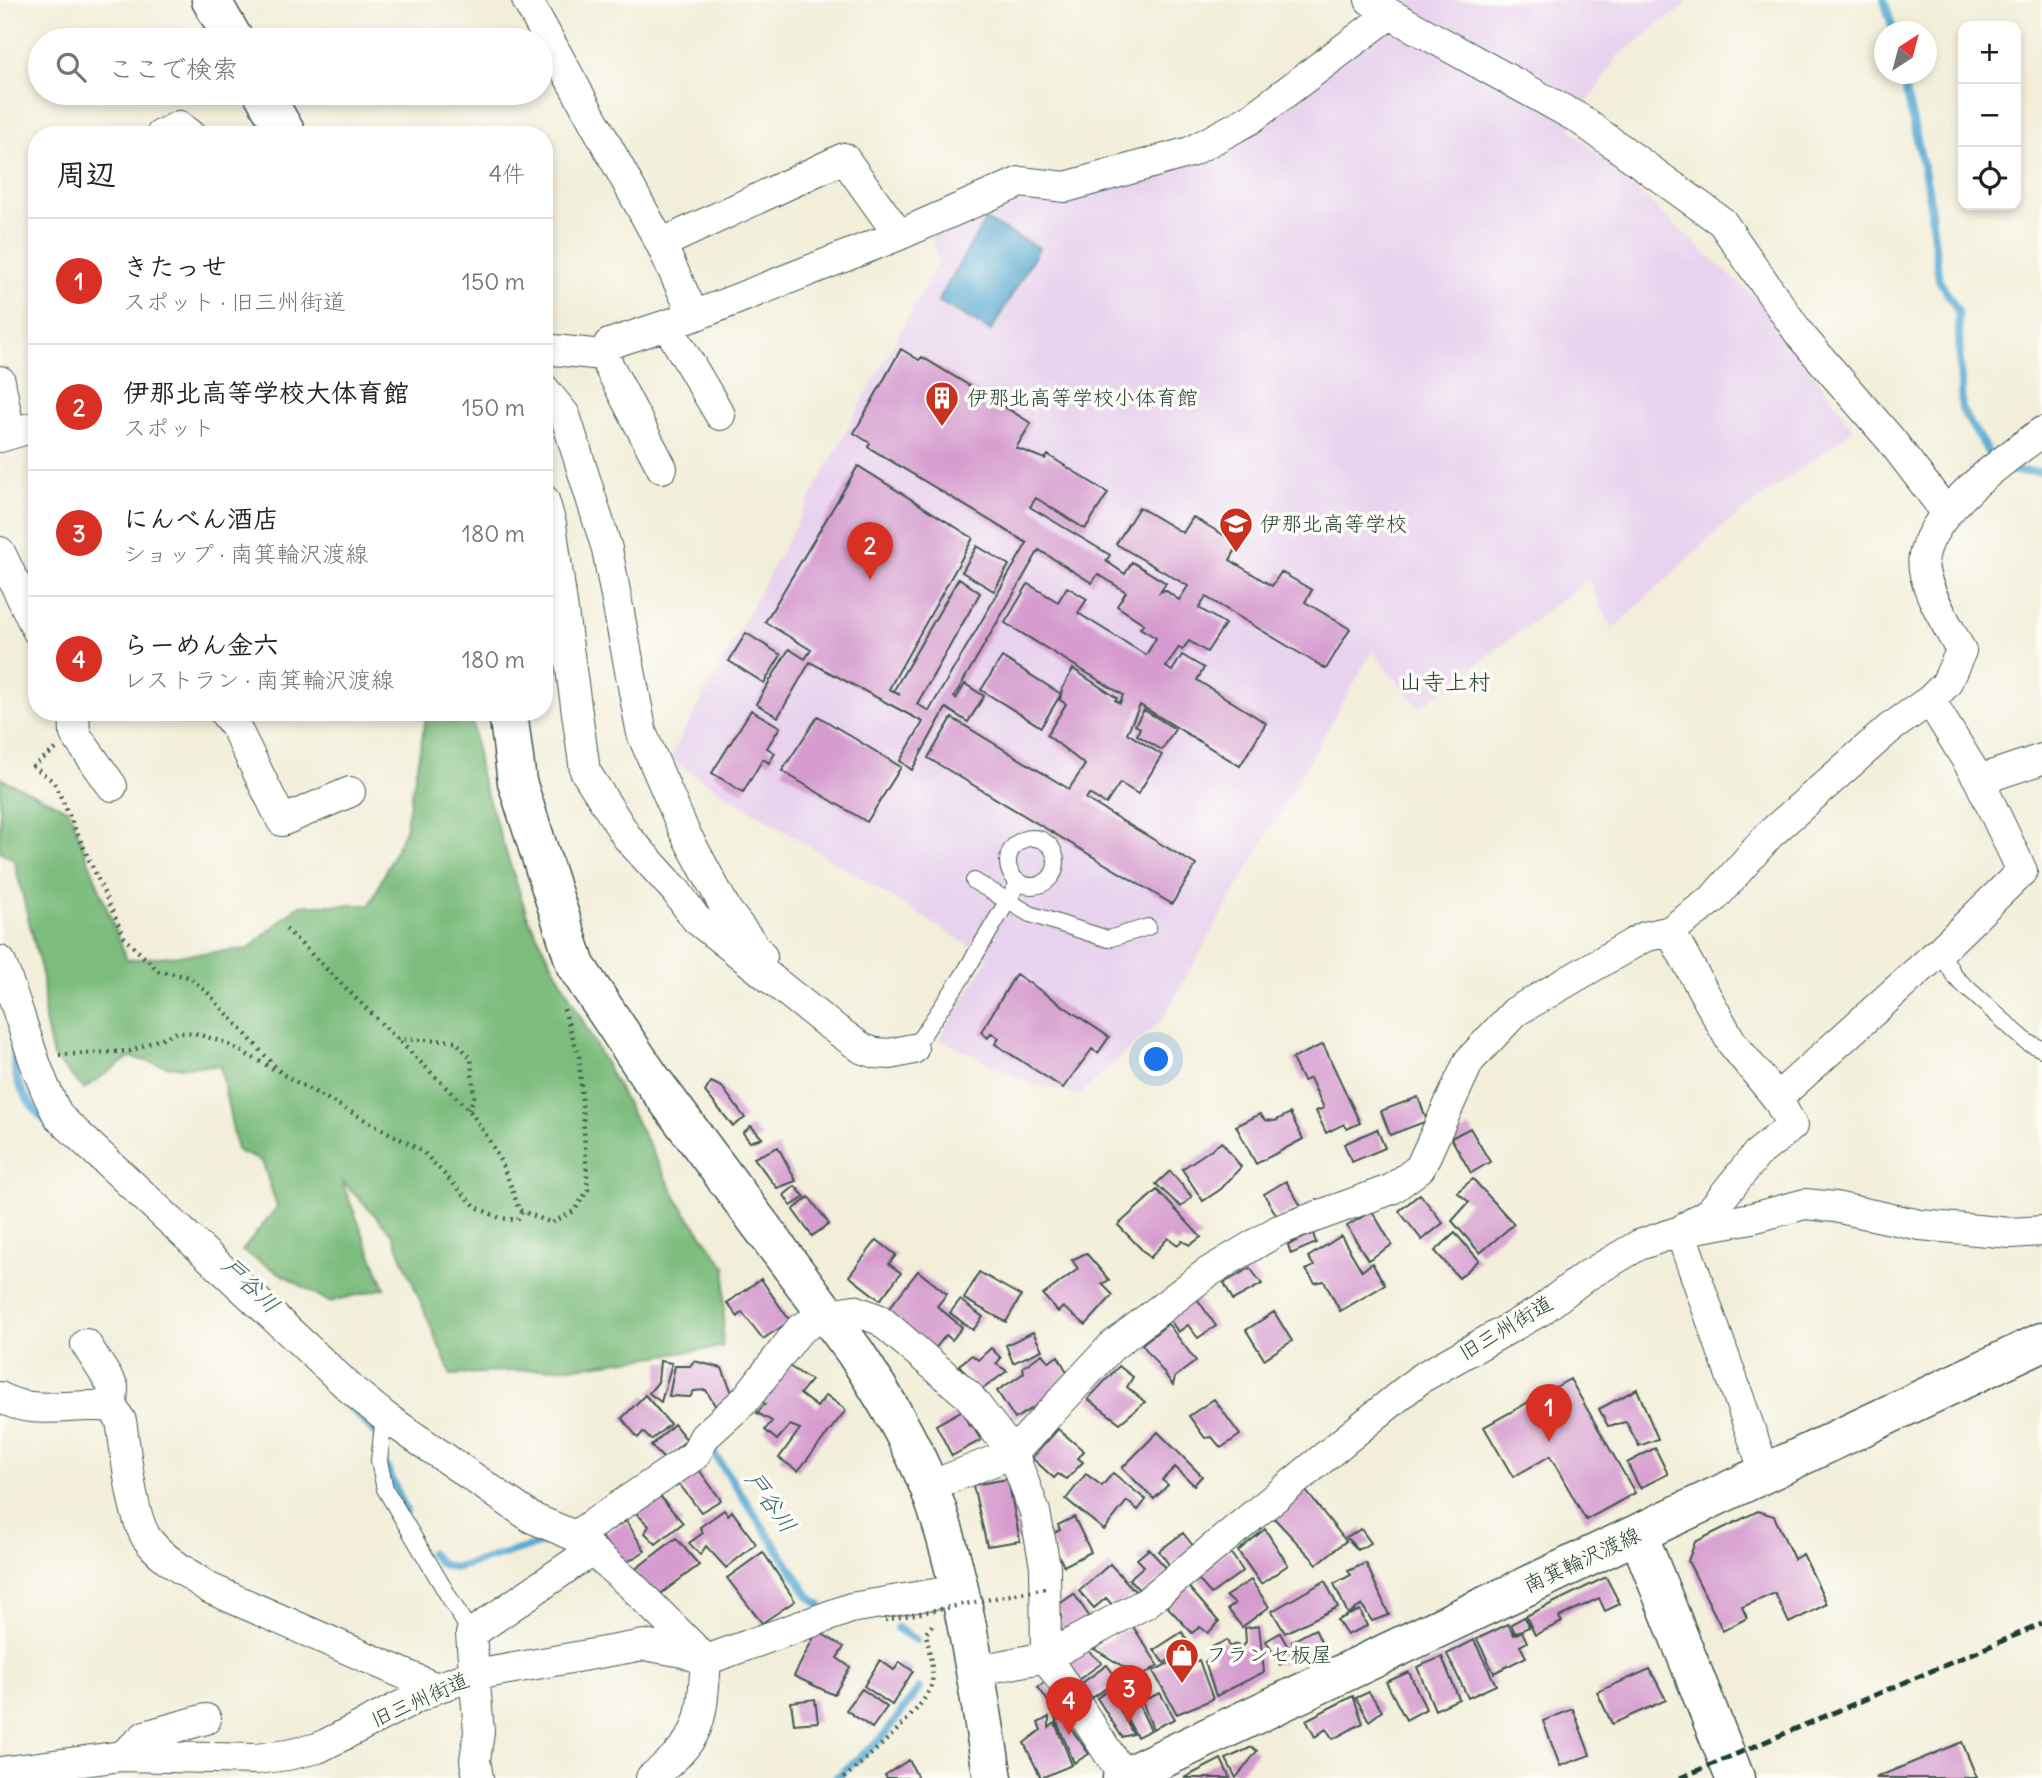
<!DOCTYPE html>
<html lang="ja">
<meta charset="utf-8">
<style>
:root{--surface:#fff;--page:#f6f6f6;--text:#222;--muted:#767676;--line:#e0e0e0;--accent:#d93025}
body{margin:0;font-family:Delius,"Klee One",sans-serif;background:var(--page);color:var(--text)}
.controls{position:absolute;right:21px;top:21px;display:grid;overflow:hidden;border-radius:14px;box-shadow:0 4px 10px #0003}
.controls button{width:63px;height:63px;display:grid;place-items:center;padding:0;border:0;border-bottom:2px solid var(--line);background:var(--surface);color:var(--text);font:35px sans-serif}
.compass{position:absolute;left:1874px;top:21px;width:63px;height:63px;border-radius:50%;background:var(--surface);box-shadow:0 4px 10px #0003;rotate:36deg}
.you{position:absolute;left:1157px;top:1060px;width:24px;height:24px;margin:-18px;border:5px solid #fff;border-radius:50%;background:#1a73e8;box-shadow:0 0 0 10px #1a73e833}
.badge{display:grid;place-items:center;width:46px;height:46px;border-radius:50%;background:var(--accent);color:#fff;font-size:23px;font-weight:700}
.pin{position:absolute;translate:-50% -58px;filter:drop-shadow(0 2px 4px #0008)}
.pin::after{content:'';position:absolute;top:37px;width:24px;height:21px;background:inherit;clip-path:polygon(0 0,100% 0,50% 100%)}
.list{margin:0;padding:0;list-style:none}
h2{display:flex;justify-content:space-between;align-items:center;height:91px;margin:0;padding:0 28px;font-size:30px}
h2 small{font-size:23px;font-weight:400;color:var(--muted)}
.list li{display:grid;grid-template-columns:46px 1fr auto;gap:21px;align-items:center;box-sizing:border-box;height:126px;padding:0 28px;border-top:2px solid var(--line)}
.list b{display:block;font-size:26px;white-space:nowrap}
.list p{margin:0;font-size:23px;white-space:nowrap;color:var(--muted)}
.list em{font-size:23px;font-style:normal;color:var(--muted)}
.icon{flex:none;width:38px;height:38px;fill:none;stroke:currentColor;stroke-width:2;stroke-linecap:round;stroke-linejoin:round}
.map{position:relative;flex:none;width:2042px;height:1778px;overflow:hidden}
.search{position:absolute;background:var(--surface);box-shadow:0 4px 10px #0003;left:28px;top:28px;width:525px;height:77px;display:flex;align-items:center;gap:18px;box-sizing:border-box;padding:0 24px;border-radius:38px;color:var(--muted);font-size:26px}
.panel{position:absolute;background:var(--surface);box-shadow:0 4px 10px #0003;left:28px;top:126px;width:525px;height:595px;border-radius:28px}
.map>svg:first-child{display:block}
</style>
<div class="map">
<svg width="2042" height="1778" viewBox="0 0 2042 1778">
<rect width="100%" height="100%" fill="#fdfcf7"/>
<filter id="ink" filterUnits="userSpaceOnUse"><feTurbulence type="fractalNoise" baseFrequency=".0143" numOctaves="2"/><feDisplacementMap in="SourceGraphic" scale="14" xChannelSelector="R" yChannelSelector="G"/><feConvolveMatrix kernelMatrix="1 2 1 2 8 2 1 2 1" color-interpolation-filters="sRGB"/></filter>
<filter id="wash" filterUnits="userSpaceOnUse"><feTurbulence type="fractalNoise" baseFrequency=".00686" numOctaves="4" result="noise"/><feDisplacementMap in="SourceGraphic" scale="28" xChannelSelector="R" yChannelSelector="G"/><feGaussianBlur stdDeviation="1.57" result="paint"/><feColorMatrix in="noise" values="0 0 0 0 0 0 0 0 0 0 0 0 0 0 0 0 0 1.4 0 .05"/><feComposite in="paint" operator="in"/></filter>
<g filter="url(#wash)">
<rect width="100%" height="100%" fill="#f2eed9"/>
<path fill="#e8d2ee" d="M1400 0H1686L1687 4 1619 55 1570 129 1767 309 1854 429 1720 529 1612 630 1588 580 1419 708 1372 651 1162 1020 1079 1095 1029 1083 939 1039 989 958 669 759 938 262 930 237 1020 182 1066 187 1249 120 1409 7Z"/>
<path fill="#7cbc7d" stroke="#4e7c58" stroke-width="2" d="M427 712H471L480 774 528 918 680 1204 726 1268 722 1347 584 1366 451 1375 392 1233 341 1180 385 1288 329 1302 242 1251 277 1207 262 1161 237 1151 220 1066 171 1067 130 1057 84 1089 53 1057 45 1020 43 978 14 860 0 851V778L69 810 127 960 248 949 299 905H370L405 830Z"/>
<path fill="#56a9d1" stroke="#3a7382" stroke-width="2" d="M985 220 1039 248 991 331 938 301Z"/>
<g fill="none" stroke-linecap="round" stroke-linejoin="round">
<path stroke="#56a9d1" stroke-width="8" d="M1884 0 1894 32
M1902 74 1928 188 1939 280 1958 311 1962 410 1989 454
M2011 471 2042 472
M16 1038C9 1079 22 1096 49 1125
M344 1402 382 1440
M707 1449H711L809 1596 820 1605
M386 1466 406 1511
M430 1553 441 1564 455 1568 550 1541
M897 1628 916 1640
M836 1778 884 1736 919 1688"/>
</g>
<g id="blocks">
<path fill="#d69ccf" d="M901 349 919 360 922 357 1031 423 1016 448 1045 459 1048 455 1108 493 1085 529 1036 498 1030 507 1110 555 1106 561 1125 574 1132 562 1166 583 1160 592 1165 590 1179 600 1188 586 1116 544 1139 507 1183 533 1193 517 1239 544 1230 560 1272 586 1281 572 1312 590 1305 602 1350 629 1326 669 1206 597 1199 608 1225 624 1207 652 1189 641 1182 650 1179 647 1166 667 1172 671 1182 655 1204 668 1197 680 1266 723 1240 766 1140 705 1127 733 1162 755 1138 794 1120 783 1106 804 1089 794 1086 799 1196 865 1172 904 928 758 952 718 1069 789 1085 765 1047 735 1066 704 1060 700 1062 689 1073 669 1117 698 1115 700 1120 703 1123 695 1005 623 1028 584 1058 602 1067 587 1087 599 1078 613 1146 655 1156 638 1140 628 1144 624 1117 606 1126 592 1098 574 1092 583 1039 550 954 697 956 699 965 684 984 696 968 722 946 708 912 770 900 761 923 722 810 662 778 717 756 704 789 649 805 659 811 650 765 622 858 466 973 538 889 689 900 695 894 690 959 578 980 593 917 704 929 711 1027 543 868 447 870 443 854 433Z
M977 546 1009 565 994 591 962 572Z
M746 633 781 655 764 683 729 661Z
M1002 657 1061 694 1041 727 981 690Z
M751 710 780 727 767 748 775 753 769 763 763 759 743 792 712 773Z
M1144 710 1175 729 1162 750 1137 735 1140 728 1135 725Z
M818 716 901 767 867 822 782 771Z
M1016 974 1109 1037 1098 1053 1092 1049 1063 1088 995 1044 999 1038 991 1033 988 1038 981 1032Z
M1323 1044 1360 1123 1347 1129 1344 1124 1326 1133 1316 1111 1324 1108 1310 1078 1303 1081 1292 1059Z
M711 1082 722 1087 745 1118 733 1126 705 1092Z
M1418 1097 1427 1121 1390 1135 1381 1111Z
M1290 1113 1303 1139 1256 1164 1236 1126 1260 1114 1265 1120 1275 1121Z
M751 1126 762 1138 750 1142 743 1133Z
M1470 1128 1490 1162 1471 1173 1451 1138Z
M1377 1129 1385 1148 1352 1162 1344 1144Z
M1222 1142 1241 1167 1221 1189 1203 1201 1182 1169Z
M778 1147 796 1181 777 1188 754 1158Z
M1170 1171 1192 1197 1181 1207 1156 1184Z
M1473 1179 1514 1224 1480 1253 1452 1221 1469 1202 1457 1192Z
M1286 1181 1301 1206 1278 1218 1264 1194Z
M795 1186 805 1197 791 1206 784 1195Z
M1157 1190 1201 1237 1190 1245 1182 1241 1178 1245 1168 1238 1150 1258 1118 1225Z
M1420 1194 1443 1223 1422 1240 1399 1211Z
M809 1197 829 1224 812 1236 793 1210Z
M1372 1211 1392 1245 1368 1260 1347 1226Z
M1313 1233 1316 1243 1291 1254 1288 1245Z
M1455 1233 1479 1260 1459 1278 1435 1251Z
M1341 1236 1362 1271 1372 1263 1385 1285 1340 1311 1324 1281 1315 1283 1306 1270 1314 1266 1308 1257Z
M877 1240 896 1255 889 1264 901 1273 880 1300 849 1276Z
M1086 1253 1109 1280 1102 1284 1113 1295 1086 1325 1063 1307 1058 1312 1043 1295 1078 1269 1072 1260Z
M1250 1268 1262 1284 1233 1300 1224 1283Z
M918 1271 947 1294 937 1306 962 1327 952 1340 946 1335 934 1350 886 1312Z
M979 1272 1021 1296 1006 1322 964 1299Z
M761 1279 790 1321 763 1339 742 1312 738 1317 727 1303Z
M1195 1296 1216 1326 1198 1338 1188 1325 1178 1332 1167 1315Z
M960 1300 983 1317 973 1330 950 1313Z
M1274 1312 1292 1341 1264 1359 1246 1330Z
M1168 1324 1196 1361 1175 1377 1173 1385 1142 1344Z
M1033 1332 1042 1350 1013 1363 1006 1345Z
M991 1348 1001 1358 996 1364 1007 1371 980 1391 959 1365 972 1355 978 1360Z
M1042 1354 1049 1362 1058 1356 1068 1374 1066 1387 1015 1419 997 1391 1024 1373 1023 1367Z
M660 1361 672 1363 661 1402 649 1393 658 1382Z
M694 1361 722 1368 735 1400 717 1409 706 1390 694 1391 690 1397 669 1396 675 1366H690Z
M787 1365 811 1380 800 1394 817 1407 826 1395 846 1410 798 1471 779 1458 800 1429 790 1425 777 1440 765 1430 772 1421 757 1413 765 1404 761 1400Z
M1119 1366 1133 1377 1127 1387 1145 1402 1120 1423 1088 1399Z
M1570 1379 1635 1493 1586 1520 1550 1456 1513 1477 1484 1427Z
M1637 1389 1658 1439 1639 1446 1626 1422 1608 1426 1599 1409Z
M645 1395 670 1424 651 1440 643 1432 638 1438 622 1418Z
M1214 1399 1240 1435 1221 1448 1212 1437 1205 1438 1189 1416Z
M963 1410 969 1426 972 1425 981 1440 952 1456 936 1425Z
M674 1424 687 1440 664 1459 651 1446Z
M1058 1429 1084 1451 1078 1458 1083 1462 1067 1479 1058 1474 1054 1478 1032 1458Z
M1158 1432 1202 1476 1194 1485 1175 1467 1162 1480 1168 1485 1154 1499 1122 1468Z
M1655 1448 1668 1474 1640 1488 1627 1463Z
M694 1463 721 1500 701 1512 673 1476Z
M1113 1473 1146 1500 1138 1510 1127 1501 1104 1530 1066 1499 1086 1474 1102 1486Z
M1008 1479 1020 1541 987 1546 973 1485Z
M654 1489 683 1523 656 1544 645 1533 649 1526 631 1508Z
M1306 1491 1346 1541 1317 1564 1273 1517Z
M724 1510 728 1515 732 1511 756 1544 726 1568 706 1546 700 1555 689 1543 703 1533 700 1527Z
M1758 1511 1774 1516 1794 1559 1803 1554 1827 1604 1789 1623 1775 1593 1742 1607 1747 1618 1723 1631 1688 1561 1695 1542Z
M1074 1517 1091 1552 1064 1566 1048 1536 1060 1530 1058 1525Z
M626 1521 645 1551 622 1565 601 1536Z
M1265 1529 1288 1565 1261 1584 1238 1551Z
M1361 1529 1371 1543 1358 1550 1346 1537Z
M1183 1533 1194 1547 1170 1566 1159 1551Z
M676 1538 699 1565 655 1598 633 1571Z
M1149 1549 1169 1571 1143 1594 1129 1579 1144 1566 1137 1559Z
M1228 1549 1243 1571 1211 1594 1196 1577Z
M763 1552 795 1601 762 1623 727 1578Z
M1366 1563 1389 1615 1372 1621 1362 1605 1348 1614 1334 1584 1351 1575 1348 1571Z
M1110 1564 1136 1592 1116 1609 1106 1598 1094 1608 1079 1591Z
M1606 1577 1620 1604 1605 1611 1599 1598 1559 1617 1562 1622 1535 1635 1526 1616Z
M1251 1580 1269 1607 1242 1627 1228 1609 1235 1604 1226 1596Z
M1325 1581 1338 1607 1285 1633 1272 1611Z
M1185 1583 1219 1622 1208 1633 1200 1627 1192 1633 1163 1602Z
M1074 1594 1089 1616 1064 1634 1058 1625 1062 1616 1055 1607Z
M1360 1610 1367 1626 1347 1635 1337 1620Z
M1524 1617 1529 1627 1515 1633 1511 1624Z
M1508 1624 1514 1635 1522 1631 1527 1642 1520 1646 1526 1657 1494 1673 1477 1639Z
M1132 1625 1158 1665 1141 1677 1094 1649Z
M1259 1626 1264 1672 1216 1696 1205 1662 1216 1657 1212 1647 1227 1640 1230 1647 1237 1644 1242 1648 1246 1642 1245 1628Z
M1315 1629 1323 1646 1302 1656 1292 1641Z
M817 1631 844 1647 837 1658 850 1667 834 1695 794 1676Z
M1182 1632 1190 1646 1164 1663 1154 1650Z
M1280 1633 1294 1657 1280 1665 1266 1641Z
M1474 1640 1496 1685 1468 1698 1447 1654Z
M1083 1646 1102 1663 1078 1680 1063 1661Z
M1442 1657 1459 1699 1435 1710 1417 1667Z
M1179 1658 1185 1666 1199 1660 1213 1699 1177 1714 1153 1671Z
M880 1660 894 1670 900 1662 913 1671 892 1705 864 1686Z
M1107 1665 1118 1680 1092 1698 1082 1683Z
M1650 1669 1666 1700 1612 1724 1597 1692Z
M1409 1672 1426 1709 1406 1720 1386 1682Z
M1045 1682 1060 1703 1053 1708 1038 1687Z
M862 1689 887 1707 872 1728 846 1710Z
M1109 1690 1133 1734 1122 1737 1097 1698Z
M1369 1692 1382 1711 1369 1721 1356 1698Z
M1160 1693 1175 1719 1153 1729 1142 1701Z
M1353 1696 1363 1723 1333 1739 1326 1729 1315 1737 1306 1720Z
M1135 1697 1151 1730 1137 1737 1120 1706Z
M815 1699 818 1722 794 1724 791 1702Z
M1573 1709 1590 1755 1560 1766 1543 1721Z
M1060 1713 1089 1754 1074 1763 1054 1715Z
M1049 1717V1728L1055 1723 1072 1765 1041 1778 1024 1743 1041 1730 1038 1723Z
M1962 1742 1977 1778H1875Z
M1252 1747 1257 1751 1236 1778 1226 1759Z
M1221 1759 1230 1778H1184Z
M909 1760 918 1778H887L885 1775Z"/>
</g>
</g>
<g filter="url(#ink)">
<use href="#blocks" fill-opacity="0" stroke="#3f584d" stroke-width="2"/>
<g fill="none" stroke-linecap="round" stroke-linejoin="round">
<g stroke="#3f584d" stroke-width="18">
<path id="service" d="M1008 862a24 24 0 1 1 48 0a24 24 0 1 1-48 0Z
M974 881 1030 914 1108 939 1148 927
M1940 951 1955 977 2027 1042 2042 1049
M913 1049 962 977 1019 882
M384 1416 379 1461 385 1489 471 1634"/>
</g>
<g stroke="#3f584d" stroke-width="32">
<path id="minor" d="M527 0 661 244 694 316 899 235 1020 182 1066 187 1190 152 1249 120 1390 14
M1370 0 1390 14 1578 118 1722 222 1801 336 1891 440 1946 512
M161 135 179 126 190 135
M661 244 844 158 899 235
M667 325 720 415
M544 349 603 355 609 344 694 316
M603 355 662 468
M0 381 10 434
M544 389 565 415 607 549 642 734 684 831 727 911 762 956
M0 437 37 426
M544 500 551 524 585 771 627 837 676 891 696 919 823 1020 863 1049 876 1053 890 1054 913 1049
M0 552 37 630
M74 712 75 734 112 786
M224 712 235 726 282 821 350 792
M1979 780 2042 759
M1670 931 1732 1043 1777 1098 1940 951 2022 871 1979 780 1930 700
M0 961C21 1012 32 1068 59 1117L352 1390 384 1416 532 1518 575 1536 631 1585 706 1660
M86 1344 113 1387 112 1407
M0 1397C32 1417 76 1402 112 1407L121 1421C126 1451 131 1513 146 1537 160 1558 188 1573 209 1588L436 1688
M1766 1475 1680 1231 1711 1211 1757 1154 1792 1126 1777 1098
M928 1487 1013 1453 1111 1347 1207 1273 1279 1230 1392 1189 1420 1168 1469 1061 1515 1012 1644 937 1670 931 1713 899 1770 834 1890 728 1930 700 1946 684 1961 651C1950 629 1918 580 1924 556 1933 509 2005 459 2042 432
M575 1536 695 1455 704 1437 745 1400 800 1329 828 1314 854 1310 880 1320 969 1396 1013 1453 1035 1512 1045 1566 1046 1657 1124 1777
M706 1660 851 1608 958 1590
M974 1671 1046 1657 1146 1603 1421 1378 1540 1311 1583 1278 1639 1245 1680 1231 1752 1218 1805 1204 1835 1207 1920 1225 2011 1233 2042 1231
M122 1756 145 1736 206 1719
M0 1772 122 1756 256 1759 287 1755 318 1748 436 1688 475 1675 644 1645 683 1652 702 1659
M478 1778 475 1760 479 1732 471 1634 591 1551
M651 1778C703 1736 701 1725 706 1660"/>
</g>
<g stroke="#3f584d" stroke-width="41">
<path id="tertiary" d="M211 0 234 40
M263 93 287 135
M508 712 517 782 576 966 650 1077 855 1352C883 1395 910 1439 929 1487 964 1579 976 1681 993 1778
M1638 1534 1735 1778"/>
</g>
<g stroke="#3f584d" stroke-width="41">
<path id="secondary" d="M1122 1778 2042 1342"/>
</g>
<path stroke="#3f584d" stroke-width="4.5" stroke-dasharray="2 5" stroke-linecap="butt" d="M56 749 33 766 54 782 125 939 159 971 189 977 209 994 282 1074 422 1151 476 1207 500 1218 517 1220 523 1211
M286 929 469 1110C493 1142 507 1171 519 1210L552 1223 574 1211 588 1190 579 1056 563 1007
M397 1039 455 1041 471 1058 474 1097 469 1110
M59 1055 130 1051 175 1033H194L226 1043 279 1072
M844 1778C864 1760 928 1708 932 1682 934 1667 928 1648 926 1633L934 1623"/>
<use href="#service" stroke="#fff" stroke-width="16"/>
<use href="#minor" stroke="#fff" stroke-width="30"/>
<use href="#tertiary" stroke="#fff" stroke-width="38"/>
<use href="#secondary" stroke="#fff" stroke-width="38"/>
<path stroke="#1f3d34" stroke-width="5" stroke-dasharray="10 5" stroke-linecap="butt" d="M1680 1778 2042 1624"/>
<path stroke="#3f584d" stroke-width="4.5" stroke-dasharray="2 5" stroke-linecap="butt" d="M885 1620 1046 1588"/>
</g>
</g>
<defs>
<g id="building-pin" transform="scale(1.75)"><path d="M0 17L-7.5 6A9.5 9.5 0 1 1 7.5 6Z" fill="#c8321e" stroke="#fdfcf7"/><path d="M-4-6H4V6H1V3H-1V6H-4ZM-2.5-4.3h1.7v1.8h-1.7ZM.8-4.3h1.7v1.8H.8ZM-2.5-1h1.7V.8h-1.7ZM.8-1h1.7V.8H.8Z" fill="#fff"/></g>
<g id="school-pin" transform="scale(1.75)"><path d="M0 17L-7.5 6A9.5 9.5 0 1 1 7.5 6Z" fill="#c8321e" stroke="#fdfcf7"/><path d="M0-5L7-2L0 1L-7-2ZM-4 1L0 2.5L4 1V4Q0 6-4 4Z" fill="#fff"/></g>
<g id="shop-pin" transform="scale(1.75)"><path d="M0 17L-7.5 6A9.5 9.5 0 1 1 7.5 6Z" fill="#c8321e" stroke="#fdfcf7"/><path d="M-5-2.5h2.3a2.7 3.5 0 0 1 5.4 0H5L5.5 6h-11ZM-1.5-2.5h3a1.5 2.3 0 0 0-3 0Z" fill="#fff"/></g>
</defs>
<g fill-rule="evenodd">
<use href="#building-pin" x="942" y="398"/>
<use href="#school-pin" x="1236" y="524"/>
<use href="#shop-pin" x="1182" y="1655"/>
</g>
<g text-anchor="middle" stroke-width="7" stroke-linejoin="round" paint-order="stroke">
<g font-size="21" fill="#1f3d34" stroke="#fdfcf7" text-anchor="start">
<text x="967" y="405">伊那北高等学校小体育館</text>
<text x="1260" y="531">伊那北高等学校</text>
<text x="1206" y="1662">フランセ板屋</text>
</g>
<g font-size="21" fill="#1f3d34" stroke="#fdfcf7">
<text transform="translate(1506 1328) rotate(-31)" y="7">旧三州街道</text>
<text transform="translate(1582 1560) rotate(-25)" y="7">南箕輪沢渡線</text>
<text transform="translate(420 1700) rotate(-24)" y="7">旧三州街道</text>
</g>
<g font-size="23" fill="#1f3d34" stroke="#fdfcf7">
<text x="1445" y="690">山寺上村</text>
</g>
<g font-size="23" font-style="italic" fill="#32636b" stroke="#fdfcf7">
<text transform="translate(251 1285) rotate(44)" y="8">戸谷川</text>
<text transform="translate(771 1502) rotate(55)" y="8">戸谷川</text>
</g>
</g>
</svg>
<div class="controls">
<button>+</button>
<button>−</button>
<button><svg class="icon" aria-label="locate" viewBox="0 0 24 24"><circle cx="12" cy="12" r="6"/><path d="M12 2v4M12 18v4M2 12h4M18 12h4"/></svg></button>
</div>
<svg class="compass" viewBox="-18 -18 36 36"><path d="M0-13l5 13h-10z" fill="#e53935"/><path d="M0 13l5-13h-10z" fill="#767676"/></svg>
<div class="you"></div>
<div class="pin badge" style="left:1549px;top:1442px">1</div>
<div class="pin badge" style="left:870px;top:580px">2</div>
<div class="pin badge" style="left:1129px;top:1723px">3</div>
<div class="pin badge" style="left:1069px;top:1735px">4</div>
<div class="search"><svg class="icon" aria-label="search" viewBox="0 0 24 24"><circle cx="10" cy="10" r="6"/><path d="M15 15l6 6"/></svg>ここで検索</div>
<section class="panel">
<h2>周辺<small>4件</small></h2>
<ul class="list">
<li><span class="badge">1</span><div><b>きたっせ</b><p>スポット · 旧三州街道</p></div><em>150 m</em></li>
<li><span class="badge">2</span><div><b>伊那北高等学校大体育館</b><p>スポット</p></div><em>150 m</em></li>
<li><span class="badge">3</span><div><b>にんべん酒店</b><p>ショップ · 南箕輪沢渡線</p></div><em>180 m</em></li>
<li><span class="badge">4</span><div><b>らーめん金六</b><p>レストラン · 南箕輪沢渡線</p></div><em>180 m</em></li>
</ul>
</section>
</div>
